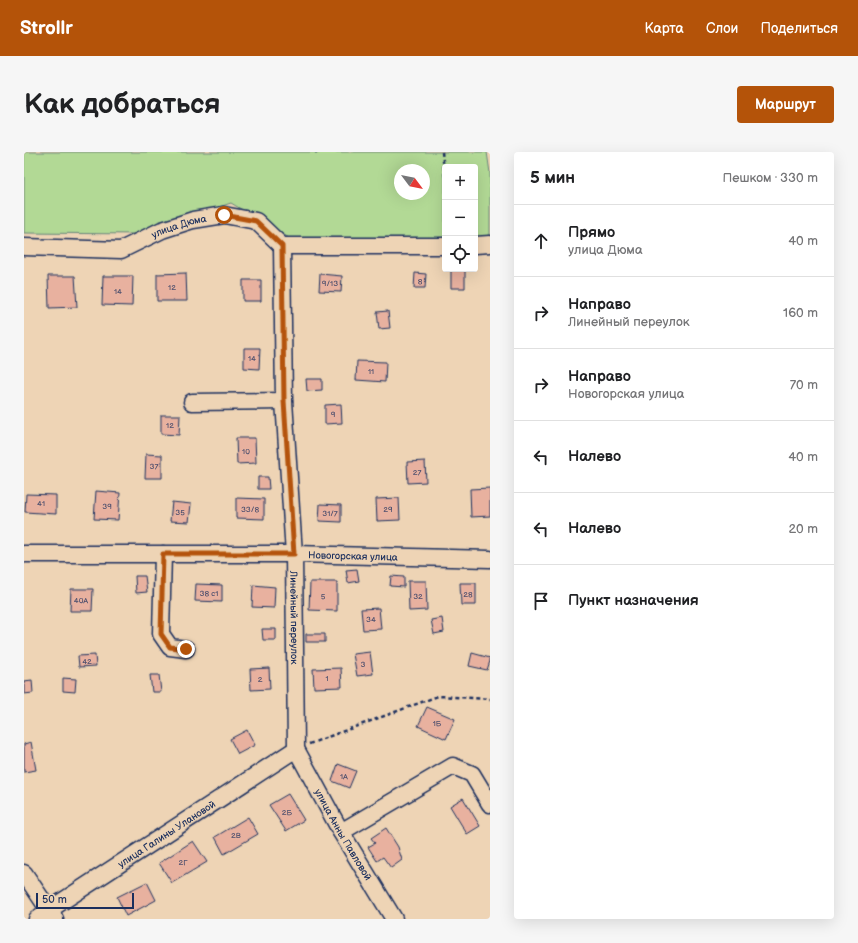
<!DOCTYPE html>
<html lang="ru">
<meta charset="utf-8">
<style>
:root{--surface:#fff;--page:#f6f6f6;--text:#202124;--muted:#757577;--line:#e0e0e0;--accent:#b45309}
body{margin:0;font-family:"Balsamiq Sans",sans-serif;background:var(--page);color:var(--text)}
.controls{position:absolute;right:12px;top:12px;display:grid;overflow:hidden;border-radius:4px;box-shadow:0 4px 16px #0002}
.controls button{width:36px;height:36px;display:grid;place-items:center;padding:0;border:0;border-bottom:1px solid var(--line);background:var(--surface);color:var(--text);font:20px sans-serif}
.compass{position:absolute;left:370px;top:12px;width:36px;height:36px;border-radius:50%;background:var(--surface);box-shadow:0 4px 16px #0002;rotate:122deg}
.scale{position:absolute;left:12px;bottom:10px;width:98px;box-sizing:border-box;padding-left:4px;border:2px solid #1b2f5e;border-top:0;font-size:11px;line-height:14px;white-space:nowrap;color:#1b2f5e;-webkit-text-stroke:3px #eed4b5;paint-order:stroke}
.stop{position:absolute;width:12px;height:12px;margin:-9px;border:3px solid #b45309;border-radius:50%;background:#fff}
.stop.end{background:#b45309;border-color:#fff;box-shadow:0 1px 4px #0008}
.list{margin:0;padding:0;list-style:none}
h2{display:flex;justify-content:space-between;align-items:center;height:52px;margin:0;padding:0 16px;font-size:17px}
h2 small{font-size:13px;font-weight:400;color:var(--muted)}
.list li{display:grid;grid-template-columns:26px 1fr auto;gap:12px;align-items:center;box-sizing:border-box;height:72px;padding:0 16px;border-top:1px solid var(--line)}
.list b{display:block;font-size:15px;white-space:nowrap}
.list p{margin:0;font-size:13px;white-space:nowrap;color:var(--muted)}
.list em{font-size:13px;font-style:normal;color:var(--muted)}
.icon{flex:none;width:22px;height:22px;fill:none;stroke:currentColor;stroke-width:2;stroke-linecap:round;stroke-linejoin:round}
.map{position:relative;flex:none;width:466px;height:767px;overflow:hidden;border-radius:4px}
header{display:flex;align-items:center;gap:24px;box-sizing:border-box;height:56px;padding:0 20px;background:var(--accent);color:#fff}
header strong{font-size:19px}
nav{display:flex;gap:22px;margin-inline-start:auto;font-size:14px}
.intro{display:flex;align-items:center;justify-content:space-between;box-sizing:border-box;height:96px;padding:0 24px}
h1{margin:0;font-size:28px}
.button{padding:10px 18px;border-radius:4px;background:var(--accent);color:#fff;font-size:14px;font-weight:700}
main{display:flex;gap:24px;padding:0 24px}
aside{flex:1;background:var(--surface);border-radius:4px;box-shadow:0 4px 16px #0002}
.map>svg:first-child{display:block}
</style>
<header>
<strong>Strollr</strong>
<nav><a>Карта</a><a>Слои</a><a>Поделиться</a></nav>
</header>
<div class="intro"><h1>Как добраться</h1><a class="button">Маршрут</a></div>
<main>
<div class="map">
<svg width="466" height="767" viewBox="0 0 466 767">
<rect width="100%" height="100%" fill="#eed4b5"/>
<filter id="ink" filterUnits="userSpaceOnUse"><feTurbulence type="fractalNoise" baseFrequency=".025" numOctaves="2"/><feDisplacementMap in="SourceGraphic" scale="8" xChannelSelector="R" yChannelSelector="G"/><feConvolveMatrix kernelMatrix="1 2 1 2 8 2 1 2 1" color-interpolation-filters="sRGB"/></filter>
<g filter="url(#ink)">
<path fill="#b2d995" stroke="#66847a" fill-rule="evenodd" d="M0 0H463L466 21V86H451V15H421V87H267L207 51 115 82 0 81ZM376 18H400V42H376Z"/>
<path fill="#e8b19f" stroke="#1b2f5e" d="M427 117H441V136H427Z
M162 121 163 149H133V122Z
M391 121 402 122 401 136H390Z
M296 122 318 124 317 140 295 139Z
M24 124H51L53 155 25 156Z
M79 124H109L108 154 78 153Z
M219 128H237V149H219Z
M364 159 366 176 355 177 353 160Z
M220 196H236L235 217 220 216Z
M333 209 362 210 361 230 332 228Z
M282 227H298V238L283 239Z
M317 252 318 271 301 272V253Z
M137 263H156L155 283 137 282Z
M212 286H231L232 311 213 312Z
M122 302 138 303V326H121Z
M401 309 402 330 384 331 383 310Z
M234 325H244L245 337H234Z
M466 336V364L447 365 446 337Z
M72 339 96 341 94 368 70 367Z
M2 342 32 343V362L1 360Z
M212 346 240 347V367L212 366Z
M375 346 376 368 353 369 352 347Z
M148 350 167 352 165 370 146 369Z
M296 352 317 353V370L295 369Z
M333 417 335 429 324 431 322 418Z
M111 424H121L123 440 112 441Z
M367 424 380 425V435L366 434Z
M384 429H402L403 458 385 459Z
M286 430H313V459L285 458Z
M436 431H452V453H437Z
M172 432 198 433V450L171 449Z
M229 433 251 435 250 456 228 455Z
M47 437H69L68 459H46Z
M355 456 357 477 339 478 337 457Z
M418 466 420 480 410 482 407 468Z
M238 477H252V488H239Z
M282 482H301V490H282Z
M346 500 349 522 333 524 329 502Z
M448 501 466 506V509L463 518 445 514Z
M71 503 72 514 55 515 54 504Z
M245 516 246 537 227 538 226 517Z
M317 516 318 535 290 536 289 517Z
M126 523H135L137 540H128Z
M39 526 52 527 51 540 39 539Z
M8 528 9 541 0 542V529Z
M403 555 431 567 422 587 394 574Z
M223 578 231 593 214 602 206 587Z
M7 590 12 618 0 620V592Z
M314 612 332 619 325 636 308 629Z
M264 642 280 668 262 679 245 653Z
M439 646 456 674 443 682 426 654Z
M224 665 234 682 200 702 191 685Z
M362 676 374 695 378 708 367 716 359 705 353 709 344 695 351 691 347 686Z
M169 689 183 710 148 731 135 711Z
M123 730 132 748 102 764 93 745Z"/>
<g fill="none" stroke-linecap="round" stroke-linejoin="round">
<g stroke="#1b2f5e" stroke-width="19">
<g id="minor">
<path d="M451 93 466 92"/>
<path id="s1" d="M258 94 260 249 270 402 272 597 317 680 370 767"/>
<path id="s2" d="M0 95 97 98 138 78 169 68 200 63 232 69 258 94H421"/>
<path d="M168 250 260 249"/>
<path id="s3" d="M0 402H270L466 407"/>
<path d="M139 402 137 482 146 495 162 497"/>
<path d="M317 680 429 614 448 622 466 652"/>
<path d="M0 721 31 767"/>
<path id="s4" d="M13 767 25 758 272 597"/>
</g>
</g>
<path stroke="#1b2f5e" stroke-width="2.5" stroke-dasharray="4 3" stroke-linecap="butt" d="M291 0H295
M418 0 421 27
M285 592 414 544 466 547"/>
<use href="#minor" stroke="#eed4b5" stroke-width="16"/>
</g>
</g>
<g fill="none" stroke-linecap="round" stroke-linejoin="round" filter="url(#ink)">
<path stroke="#b45309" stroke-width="5" d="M162 497 146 495 137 482 139 402H270L260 249 258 94 232 69 200 63"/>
</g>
<g text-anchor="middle" stroke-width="3" stroke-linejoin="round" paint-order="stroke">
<g font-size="8" fill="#4e506e">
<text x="396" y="132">8</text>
<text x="306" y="134">9/13</text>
<text x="148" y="138">12</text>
<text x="94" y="142">14</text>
<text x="228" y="209">14</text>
<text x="347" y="222">11</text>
<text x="309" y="265">9</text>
<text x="146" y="276">12</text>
<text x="222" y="302">10</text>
<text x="130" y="317">37</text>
<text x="393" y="323">27</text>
<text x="17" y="354">41</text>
<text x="83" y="357">39</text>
<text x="226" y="360">33/8</text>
<text x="364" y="360">29</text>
<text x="156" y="363">35</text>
<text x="306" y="364">31/7</text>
<text x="185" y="444">38 с1</text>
<text x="444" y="445">28</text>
<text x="299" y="447">5</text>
<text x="394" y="447">32</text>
<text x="57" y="451">40А</text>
<text x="347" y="470">34</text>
<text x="63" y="512">42</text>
<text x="339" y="515">3</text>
<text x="303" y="529">1</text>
<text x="236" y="530">2</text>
<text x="413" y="574">1Б</text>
<text x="320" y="627">1А</text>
<text x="263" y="663">2Б</text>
<text x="212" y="686">2В</text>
<text x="159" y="713">2Г</text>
</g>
<g font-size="10" fill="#1b2f5e" stroke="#eed4b5">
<text dy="4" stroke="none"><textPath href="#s2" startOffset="160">улица Дюма</textPath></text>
<text dy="4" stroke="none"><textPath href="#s3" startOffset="329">Новогорская улица</textPath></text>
<text dy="4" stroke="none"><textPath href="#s1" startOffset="372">Линейный переулок</textPath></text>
<text dy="4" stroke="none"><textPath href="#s4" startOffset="155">улица Галины Улановой</textPath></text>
<text dy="4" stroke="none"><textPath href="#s1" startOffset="601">улица Анны Павловой</textPath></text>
</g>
</g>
</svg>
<div class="controls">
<button>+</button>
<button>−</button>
<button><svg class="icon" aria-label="locate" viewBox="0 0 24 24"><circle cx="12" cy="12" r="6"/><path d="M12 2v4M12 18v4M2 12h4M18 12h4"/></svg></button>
</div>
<svg class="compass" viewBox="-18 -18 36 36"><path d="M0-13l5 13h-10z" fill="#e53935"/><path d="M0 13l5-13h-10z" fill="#757577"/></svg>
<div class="scale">50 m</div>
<div class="stop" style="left:200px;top:63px"></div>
<div class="stop end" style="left:162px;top:497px"></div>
</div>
<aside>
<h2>5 мин<small>Пешком · 330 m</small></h2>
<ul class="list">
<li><svg class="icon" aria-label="ahead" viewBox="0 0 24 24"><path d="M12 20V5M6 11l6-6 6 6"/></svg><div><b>Прямо</b><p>улица Дюма</p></div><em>40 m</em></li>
<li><svg class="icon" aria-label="right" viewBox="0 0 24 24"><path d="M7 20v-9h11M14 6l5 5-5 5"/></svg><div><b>Направо</b><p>Линейный переулок</p></div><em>160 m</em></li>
<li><svg class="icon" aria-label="right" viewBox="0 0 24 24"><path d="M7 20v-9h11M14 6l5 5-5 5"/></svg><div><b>Направо</b><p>Новогорская улица</p></div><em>70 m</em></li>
<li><svg class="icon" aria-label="left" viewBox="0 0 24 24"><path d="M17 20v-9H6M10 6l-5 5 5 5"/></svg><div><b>Налево</b></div><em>40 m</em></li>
<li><svg class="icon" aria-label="left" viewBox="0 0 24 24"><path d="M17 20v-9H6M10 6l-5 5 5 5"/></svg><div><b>Налево</b></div><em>20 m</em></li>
<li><svg class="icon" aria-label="arrive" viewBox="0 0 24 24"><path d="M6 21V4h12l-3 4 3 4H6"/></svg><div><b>Пункт назначения</b></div></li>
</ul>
</aside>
</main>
